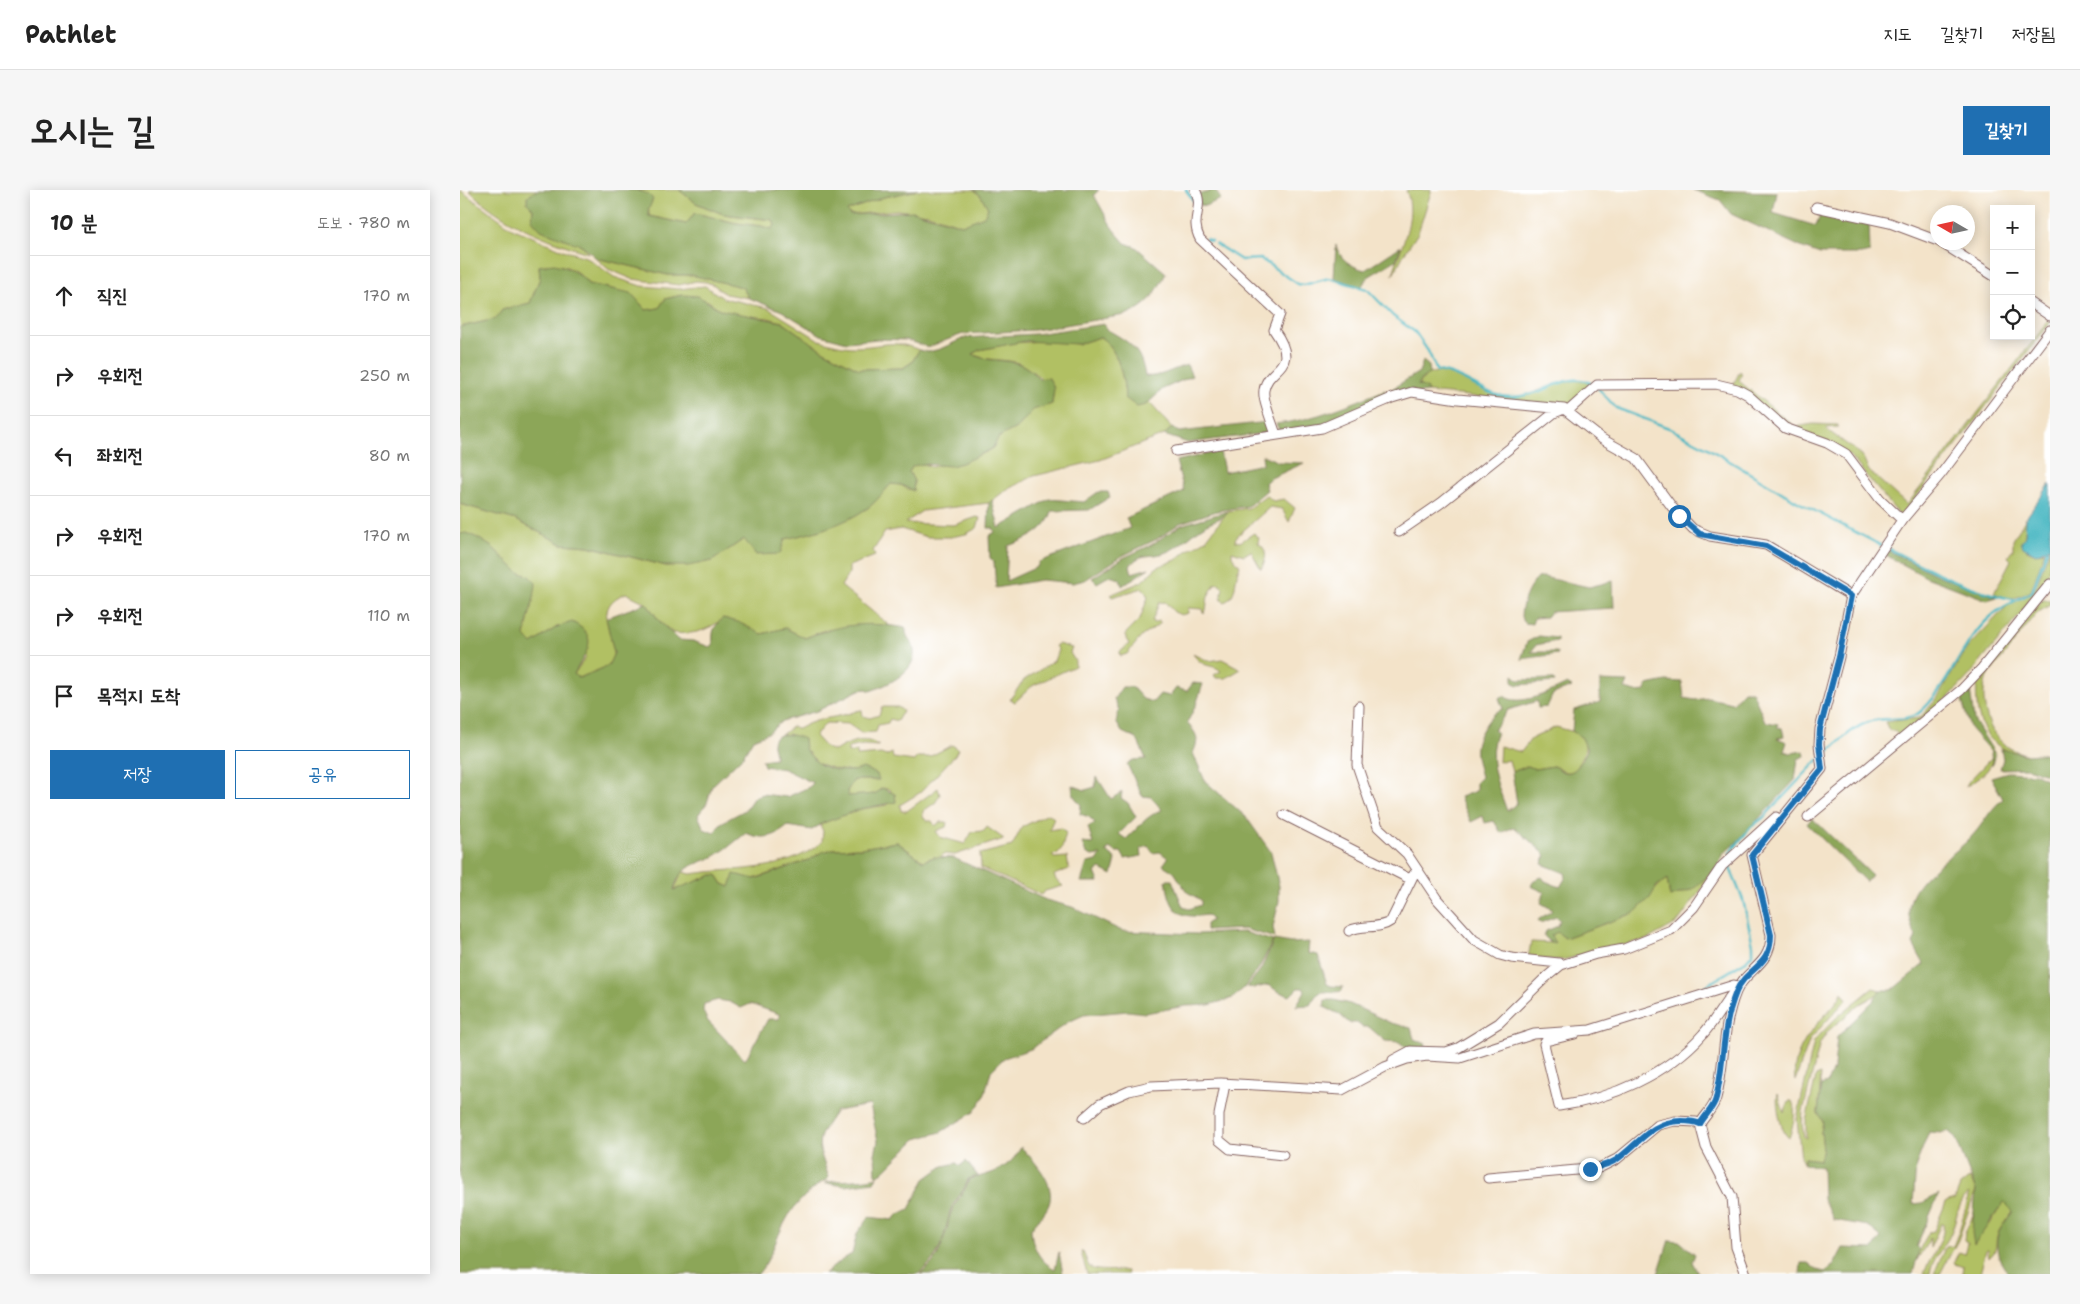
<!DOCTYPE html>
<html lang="ko">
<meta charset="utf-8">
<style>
:root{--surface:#fff;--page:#f6f6f6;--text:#222;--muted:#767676;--line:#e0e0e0;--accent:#1f6fb2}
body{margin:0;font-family:"Shantell Sans","Poor Story",sans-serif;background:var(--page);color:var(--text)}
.controls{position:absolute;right:15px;top:15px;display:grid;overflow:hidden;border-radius:0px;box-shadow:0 2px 12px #0003}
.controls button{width:45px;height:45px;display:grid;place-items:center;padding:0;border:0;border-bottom:1px solid var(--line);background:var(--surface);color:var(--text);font:25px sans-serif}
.compass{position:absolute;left:1470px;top:15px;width:45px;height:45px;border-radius:50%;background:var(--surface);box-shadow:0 2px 12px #0003;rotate:279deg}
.stop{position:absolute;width:15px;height:15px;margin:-11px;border:4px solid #1f6fb2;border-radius:50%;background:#fff}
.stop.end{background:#1f6fb2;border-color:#fff;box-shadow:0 1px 5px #0008}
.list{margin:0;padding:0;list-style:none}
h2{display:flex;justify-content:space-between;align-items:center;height:65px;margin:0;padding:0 20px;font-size:21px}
h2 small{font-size:16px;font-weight:400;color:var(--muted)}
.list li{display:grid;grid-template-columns:32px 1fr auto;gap:15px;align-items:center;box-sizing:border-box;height:80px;padding:0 20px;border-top:1px solid var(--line)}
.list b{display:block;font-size:19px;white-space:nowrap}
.list em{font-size:16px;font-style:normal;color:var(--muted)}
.actions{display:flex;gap:10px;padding:15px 20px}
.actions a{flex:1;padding:11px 0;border:1px solid var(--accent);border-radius:0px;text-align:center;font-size:18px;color:var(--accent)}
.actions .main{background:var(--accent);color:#fff}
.icon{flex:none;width:28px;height:28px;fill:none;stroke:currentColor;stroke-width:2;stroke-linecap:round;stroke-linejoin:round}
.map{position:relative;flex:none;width:1590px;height:1084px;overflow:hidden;border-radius:0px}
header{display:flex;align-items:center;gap:30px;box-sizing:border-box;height:70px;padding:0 25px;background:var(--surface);border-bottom:1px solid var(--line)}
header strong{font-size:24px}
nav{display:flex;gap:28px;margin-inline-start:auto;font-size:18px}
.intro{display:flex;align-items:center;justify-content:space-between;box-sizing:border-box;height:120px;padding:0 30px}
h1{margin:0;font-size:35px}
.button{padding:12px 22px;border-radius:0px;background:var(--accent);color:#fff;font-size:18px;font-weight:700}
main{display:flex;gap:30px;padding:0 30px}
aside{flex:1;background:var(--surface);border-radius:0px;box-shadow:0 2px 12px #0003}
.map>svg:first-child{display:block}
</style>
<header>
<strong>Pathlet</strong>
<nav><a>지도</a><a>길찾기</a><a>저장됨</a></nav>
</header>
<div class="intro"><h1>오시는 길</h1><a class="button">길찾기</a></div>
<main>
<aside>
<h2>10 분<small>도보 · 780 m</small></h2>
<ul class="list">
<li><svg class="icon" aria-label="ahead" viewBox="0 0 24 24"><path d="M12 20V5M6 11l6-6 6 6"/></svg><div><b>직진</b></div><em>170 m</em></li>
<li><svg class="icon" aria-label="right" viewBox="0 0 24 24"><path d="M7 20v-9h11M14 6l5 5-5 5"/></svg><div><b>우회전</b></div><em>250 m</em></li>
<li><svg class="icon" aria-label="left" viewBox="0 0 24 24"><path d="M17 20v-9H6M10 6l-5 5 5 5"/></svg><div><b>좌회전</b></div><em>80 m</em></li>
<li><svg class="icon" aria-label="right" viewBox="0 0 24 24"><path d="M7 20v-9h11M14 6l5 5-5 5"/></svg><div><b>우회전</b></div><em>170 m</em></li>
<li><svg class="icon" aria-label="right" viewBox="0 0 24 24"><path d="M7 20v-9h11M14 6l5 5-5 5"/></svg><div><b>우회전</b></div><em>110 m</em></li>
<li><svg class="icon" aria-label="arrive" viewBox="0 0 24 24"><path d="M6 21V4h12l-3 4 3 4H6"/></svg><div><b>목적지 도착</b></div></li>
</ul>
<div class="actions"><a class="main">저장</a><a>공유</a></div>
</aside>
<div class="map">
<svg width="1590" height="1084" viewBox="0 0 1590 1084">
<rect width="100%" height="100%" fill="#fff"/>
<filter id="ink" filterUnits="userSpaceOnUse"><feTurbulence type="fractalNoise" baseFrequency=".02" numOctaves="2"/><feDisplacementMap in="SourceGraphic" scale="10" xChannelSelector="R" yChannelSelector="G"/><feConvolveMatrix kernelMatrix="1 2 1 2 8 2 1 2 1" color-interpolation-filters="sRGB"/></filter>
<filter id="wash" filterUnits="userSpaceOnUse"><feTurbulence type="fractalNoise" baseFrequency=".0096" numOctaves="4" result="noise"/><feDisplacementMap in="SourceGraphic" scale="20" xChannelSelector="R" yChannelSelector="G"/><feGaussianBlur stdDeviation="1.12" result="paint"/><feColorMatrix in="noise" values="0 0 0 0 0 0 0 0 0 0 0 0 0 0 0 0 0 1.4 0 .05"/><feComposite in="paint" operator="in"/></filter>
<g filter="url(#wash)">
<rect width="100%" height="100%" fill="#f3e3c9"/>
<path fill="#b1c063" stroke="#7e7047" d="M0 0 52 38 103 60 126 67 154 87 181 96 219 99 245 96 263 108 308 118 359 150C370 153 382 157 394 157 421 157 431 148 459 160L452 172 443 178 399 179 362 160 322 132 308 128 273 124 261 120 248 111 222 105 205 109 199 118 186 120C174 103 148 97 128 94 116 77 100 72 79 76L80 88 70 113 42 120 36 129 0 137Z
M9 0H77L67 13 73 19 72 30 76 34 123 56 128 63C87 50 40 32 9 0Z
M176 0H219L236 13 263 24 313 30 315 35 312 39 301 36 276 33 235 23 226 34 189 26 188 4Z
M458 0H514L521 6 528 17 525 26 502 35 468 24 437 20 390 25 387 21 424 7Z
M946 0H971V2L958 43 944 64 933 85C939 58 958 28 946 0Z
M136 68 208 85H231L275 95 282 97 289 108 265 104 254 95 246 92 236 91 219 95 172 89 148 79Z
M1589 130 1590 133 1441 327 1390 266 1328 237 1273 195 1280 181 1282 183 1279 191 1335 237 1353 234 1378 235V237L1367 238V240L1402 265 1409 281 1447 315Z
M640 147C658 158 664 188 665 208L686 215 689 212 712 238 704 245 640 270 574 286 546 300 529 313 462 321 445 333 494 335 517 327 520 328 517 338 506 344 491 347H467L441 339 425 342 413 361 415 366 389 376V383L381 396 429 435 365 440 345 448 325 438 302 444 263 428C248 441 233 445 213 443L201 433 186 413 166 403C133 416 152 438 153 462 154 466 150 472 148 476L119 488 114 484 126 467 97 437 72 454 65 447 70 420 69 386 58 382 32 357 0 344V314L56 330 102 354 128 356 206 376 252 371 284 349H325L360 340 408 318 431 294 441 295 449 300 454 291 449 282 453 276 463 274 472 277 522 264 532 259 539 247 558 237 573 219 592 214 594 198C581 190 569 176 555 172 541 169 525 171 513 164L519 160 551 153 585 151 618 154Z
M976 182C1001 183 1023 207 1049 207 1079 208 1103 181 1132 194L1108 216 968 202 966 198 958 196 966 185Z
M806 305 813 311 824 309 835 318 829 332 822 319 810 317 776 347 775 351 780 352 794 343 799 348 798 353C809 360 806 370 801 379L791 361 784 365 772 361V366L780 376C773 389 779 404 765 412L761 409 763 398 759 393 755 394 748 406 746 420 744 424 743 419 728 418V423L721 425 714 422 705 412 699 413 692 431 693 433 698 431 701 433 682 446 667 464 661 466 659 463 669 454 666 449V443L680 429 688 407 683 398 652 407 650 405 681 392 697 377 716 370 728 360 746 350 768 321 789 318Z
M1566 328 1565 346 1561 352 1567 360 1576 364 1585 361 1571 401C1554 410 1551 410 1534 403L1551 370 1548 367 1553 359V350Z
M1590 357V380L1587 385 1590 384V388L1509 486 1489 507 1439 547 1435 541 1429 540 1425 532 1460 528 1476 510 1508 457 1547 416 1574 402Z
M1582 410H1590V415L1577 423 1527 487C1519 508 1527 542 1545 555 1551 560 1560 562 1567 565 1524 561 1514 530 1517 491Z
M598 454 612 458 610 463 615 471V476L572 496 555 512 550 509 564 490 594 471 598 460 595 456Z
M733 464 749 471 762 469 781 479 766 488H756L754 485 761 481C752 473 745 480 733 464Z
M422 517H438L443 521 437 531 430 529 428 533 418 535 416 542 401 543 388 534 366 533 355 546 366 558 375 561C389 552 405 545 419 556L403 555 388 558V563L397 561V566L421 564 426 566 432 563 433 568 454 571 457 567H469L492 555 498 559 495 565 461 602 440 615 441 621H447L478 598 480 605 475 613 463 621V627L467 631H472L475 636 480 632H487L486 637 476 641 480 647 505 654 512 642 524 641 527 637 544 649 495 665 484 664 478 669 474 667 463 671 437 652 401 658 374 659 362 662 349 670 270 697 263 694 257 685H252L214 701 222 682 231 684C276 677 323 684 362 652L363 641 360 635 363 633 401 619 428 615 431 600 422 598 415 604 388 607 387 601 394 590H414L398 581 379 580 359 574 330 544 321 545 333 536 338 539C357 528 368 529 387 524 393 523 396 520 402 520L403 526 410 528 419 525Z
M1096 537 1118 543C1127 553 1127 558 1121 569 1118 574 1119 579 1112 582 1104 584 1100 578 1093 576L1075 579 1068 576 1052 582 1049 570 1039 572 1040 556 1061 562 1071 549Z
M1532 567C1532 582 1517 588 1506 597L1508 592Z
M588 624 594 628 589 640 601 638 606 643 602 658 597 664 592 665 594 668 607 667 609 679 594 685 596 690 603 696 585 701 582 705 521 678 520 664 552 656 562 637Z
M1257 678 1217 733 1188 749 1102 770 1068 768 1071 752 1094 753 1091 746 1097 741 1105 748 1174 723 1203 691 1207 689 1210 707 1233 699Z
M1413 798 1420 800 1418 804 1400 814 1368 841 1360 853 1343 921 1342 934 1344 947 1346 948V931L1355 891 1356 886 1361 884 1358 923 1363 932 1361 942 1363 959 1360 970 1344 968V975L1341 969 1337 929 1354 851 1377 827Z
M1382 802 1387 809 1350 849 1335 891C1330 857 1361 831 1380 808Z
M1318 904 1324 923 1329 911H1332C1337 922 1333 937 1329 948 1321 943 1315 913 1318 904Z
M1510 988 1516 1000 1498 1050 1480 1084H1474L1484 1060 1486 1057 1493 1056 1499 1041 1510 1003C1497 1010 1496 1036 1488 1049 1481 1061 1472 1069 1470 1084H1464C1469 1067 1486 1050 1483 1034H1481L1470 1058V1048L1457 1070 1459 1060 1469 1042 1474 1041 1486 1012 1495 1009 1500 996Z
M1544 1011 1553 1021C1549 1028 1539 1038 1537 1046 1535 1056 1538 1060 1529 1068L1528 1059 1526 1060 1520 1084H1502L1503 1077 1495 1074 1494 1071 1499 1062 1505 1064 1508 1053 1504 1050 1505 1042 1515 1022 1514 1027 1530 1034Z
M623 1061 629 1077C639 1083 655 1079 667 1081L668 1084H627L621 1062Z"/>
<path fill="#8ca659" stroke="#6b6242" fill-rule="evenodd" d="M77 0H176L188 4 193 9 188 21 189 26 226 34 235 23 276 33 301 36 312 39 315 35 313 30 263 24 236 13 219 0H458L424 7 387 21 390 25 453 21 502 35 524 26 528 18 521 6 514 0H639L634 5 653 39 665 53 676 57 706 83C695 105 689 116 665 125L575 140 503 144 468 157 446 150 418 149 387 152 361 145 322 121 289 108 282 97 231 85H208L136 68 123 56 81 40 72 30 73 19 67 13V7Z
M749 0H755L761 9 745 16 740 15 739 4 750 2Z
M1233 0 1317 2 1313 23 1356 36 1361 23 1409 31 1410 62 1401 64H1360L1343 58 1271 24 1260 10Z
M876 55C879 69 892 77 905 80L941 56 936 70 908 87 901 97 874 88Z
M94 74C109 78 119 82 128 94L171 103 186 120 199 118 205 109 222 105 238 106 261 120 322 132 362 160 399 179 443 178 452 172 459 160 468 162 480 159 504 148 575 144 645 134 646 139C669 152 681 158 685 186 700 188 712 179 727 175L732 186 703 199 686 215 677 217 665 208C664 188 658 158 640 147L618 154 566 151 519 160 513 164C525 172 543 169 556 173 566 175 572 182 579 189L589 188 594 198 592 214 573 220 558 237 539 247 532 259 502 273 491 276 463 274 453 276 449 282 454 291 453 301 441 295 431 294C423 302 416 313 406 319 383 335 353 343 325 349L320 364 296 365 284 349 252 371 228 376H206L129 356 102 354 56 330 0 314V137L36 129 42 120 70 113 80 88 79 76Z
M963 171 969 176 970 183 963 188 958 195 966 198 968 202 933 206 930 200 959 182Z
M925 200 927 206 867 233 821 243 816 234C855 230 889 214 925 200Z
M808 232 814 242 728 253 704 245 712 238 719 242Z
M760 261 764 282 803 274 802 265 819 272 844 273 809 289 805 293 807 300 788 316 757 321 720 333 697 349 662 366 625 390 613 393 581 390 536 398 534 372 530 368 529 346 535 342 533 338H528L529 313 532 310 539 338 589 309 624 312 638 302H648L650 307 629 320 592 321C587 341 567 349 548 356L546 391 577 377 579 372 670 338 666 328 724 301 716 271Z
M768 321C763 329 756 329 749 333 733 341 720 358 704 363 689 368 680 362 670 376L672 383 689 378 662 396 660 389 649 386 637 393 632 388 663 368 691 355 721 335Z
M6 343 18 348 32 357 58 382 69 386 76 393C75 411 67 428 65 446L72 454 97 437 112 432C142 447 125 463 114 484L119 488 148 476 154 463 146 428 186 413 201 433 219 450 233 451 250 457 253 455C252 441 253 437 263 428L278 432 302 444 325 438 345 448C380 434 408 431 446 438 445 446 450 449 453 456 461 480 428 495 410 501L407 499 399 500 357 521 322 531 308 543 293 549 283 566 252 596 247 613 238 625 244 639 254 643 261 633 285 620 294 607 302 604 327 607 349 597 353 593 324 579 304 576 302 570 315 568C315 563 314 560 313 556 311 539 336 545 344 549L345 559C349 564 354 570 359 574 370 580 392 584 403 578L417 584 419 590H394L387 601 388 606 415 604 422 598 435 604 436 612 401 619 363 633 352 640 328 636C314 648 302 650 286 643 277 650 263 662 253 667 233 676 220 676 214 700L252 685H257L263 694 270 697 274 684 295 689 349 670 362 662 374 659 401 658 437 652 463 671 474 667 494 668 586 710 612 717 662 741 738 744 784 742 813 751 799 778 786 796 773 808 749 815 726 816 685 823 668 821 624 825 608 832 571 859 544 868 531 881 524 907 514 922 481 942 456 949 423 982 416 986 415 964 418 951 410 915 376 921C353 954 357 951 369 988 352 998 334 1014 325 1032 315 1050 312 1068 298 1084H0V344ZM258 810 270 812 281 818 290 814 319 824V829H308L285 870 247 830 243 821 244 814Z
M1425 359 1477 385 1537 407 1527 410 1466 387 1422 363Z
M1083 387 1129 397 1153 391 1154 418 1090 422 1086 427 1074 428 1072 434 1065 433 1061 427C1061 414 1068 398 1077 388Z
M1079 446 1097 448V451L1076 455 1071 462H1097L1098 464 1061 469 1067 452Z
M1053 485 1059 490 1093 489 1095 492 1058 495 1053 493Z
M1140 491 1168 492 1165 499 1176 502 1186 501 1187 495 1206 491 1222 492 1224 508 1235 510 1248 508 1273 513 1284 501H1292L1304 529 1307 532 1318 534 1317 537 1322 538 1324 546 1317 548 1327 552 1324 561 1330 563 1344 561 1345 566 1338 569 1335 590 1275 654 1264 663 1257 678 1233 699 1210 707 1207 689 1197 696 1190 708 1174 723 1105 748 1097 742 1091 746 1095 753H1091L1084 746 1086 741 1098 736 1100 730 1096 727 1080 733 1078 730 1093 720 1081 713 1084 702 1071 696 1074 690 1082 687 1085 691 1100 697 1106 687 1105 683 1082 674 1086 665 1054 637 1041 643 1034 631 1025 633 1023 626 1011 632 1000 607 1016 601V592L1021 587C1014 561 1012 554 1028 531 1033 525 1036 521 1043 519L1039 508 1044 506C1058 518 1093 501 1107 494L1112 497 1093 504 1087 517 1078 518 1077 511 1048 520 1034 540 1037 543C1025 567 1039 598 1047 621L1057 613 1052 582 1068 576 1075 579 1093 576C1097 577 1100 581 1104 582 1117 585 1122 569 1127 560L1122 548 1112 541 1114 520 1140 512Z
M733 493 743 494 736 515 727 533C737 544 740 548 733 563L745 591 786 627 811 662 819 696V711L813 737 815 748 784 739 746 741V734L752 730 747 725C717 730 710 719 706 690H712L723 717 729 719 741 715V710L727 702 714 682 703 675 708 668 700 662 693 663 688 656 681 659 682 666 665 669 661 662H656L649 658 646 662 652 665 656 670 652 685 641 679 635 682 639 692H621L627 673 637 671 641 665 632 666 626 663 622 653 633 654 628 637 635 633 629 627 620 624 621 615 613 605 612 595 625 600 635 597 637 587 651 609 662 602 661 608 668 613 676 627 659 644 666 649C681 636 684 627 702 620L691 607 682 606 667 574 673 570 686 569 677 549 662 542 656 532 659 520 654 509 662 497H672L683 509 693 512 700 504 710 506 716 498 727 501Z
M1510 499 1514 530 1535 564 1532 576 1531 562 1510 538 1501 507Z
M1541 559 1567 565 1590 563V585L1567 578 1540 579 1543 569Z
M1548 582 1576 584 1590 591V1084H1551C1540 1078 1534 1056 1538 1045 1540 1037 1549 1028 1553 1021L1544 1012 1514 1055 1512 1042 1516 1000 1495 947 1488 941 1481 943 1469 942 1456 975 1453 1014 1462 1013 1479 1004 1456 1057 1459 1060 1453 1084H1340L1341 1073H1348L1357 1080 1365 1082 1374 1075 1383 1058 1413 1059 1421 1047 1408 1036 1374 1030 1363 1009 1362 977 1344 975V968L1360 970 1363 959 1361 942 1363 932 1358 923 1361 895 1367 893 1374 877 1377 847 1414 810 1420 800H1432L1464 774 1453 754 1456 746C1429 699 1485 675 1511 647 1523 635 1529 620 1543 609L1531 587Z
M1352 628 1412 685 1406 692 1347 634Z
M814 750 831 753 849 752 848 763 858 765 867 794 871 796 883 797 882 801C863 805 861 795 850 815L836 816 845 801 843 798H838L830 806 817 801 809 795 795 798 787 797 801 779Z
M865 810H874L890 814 931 833 951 838 954 849 966 854 965 859 949 860 939 852 925 851 909 837H902L897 833H889L879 824 864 817Z
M561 957C575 972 601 998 586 1020 582 1027 575 1032 571 1039 572 1056 579 1071 595 1079L599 1062 603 1084H460C486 1066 481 1046 492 1020 497 1009 506 1001 509 989 532 984 550 979 561 957Z
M506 971 518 986 508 989C505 1001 496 1008 491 1019 488 1025 489 1032 487 1039 480 1058 475 1072 458 1084H364C374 1077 380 1070 392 1064L397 1043 409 1027 433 1030 437 1025 449 1019 465 989 483 976 497 973 500 976Z
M417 987 414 992 385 996 365 993C369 990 404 991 417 987Z
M1209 1050 1219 1051 1235 1064 1232 1072 1239 1084H1198Z"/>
<path fill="#48b7c2" stroke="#496b76" d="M1590 294V357L1576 364 1563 357 1561 352 1565 346 1566 328Z"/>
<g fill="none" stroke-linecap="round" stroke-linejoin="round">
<path stroke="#48b7c2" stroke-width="2.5" d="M726 0 735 13
M746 49 751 51
M756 54 781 70 801 69 838 94 844 95 869 88 907 99 933 126 955 142 968 161 977 181C1003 183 1025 208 1053 207 1062 206 1075 204 1083 200 1099 193 1116 184 1134 195
M1138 198 1156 218 1209 238 1246 257 1338 312 1422 356
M1427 358C1468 379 1510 401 1556 410
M1363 566C1378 554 1390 539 1408 532 1424 526 1447 533 1460 522 1489 497 1500 456 1527 430 1541 416 1556 411 1572 402L1587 360
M1270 663 1291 637 1303 628 1358 570
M1231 805 1286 771 1293 763V755L1283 710 1268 673"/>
</g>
</g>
<g filter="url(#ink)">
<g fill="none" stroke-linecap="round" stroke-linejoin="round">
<g stroke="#856462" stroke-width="11">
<path id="minor" d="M735 0C745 18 729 28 740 49L820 124 814 140C842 180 808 175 804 200 802 210 813 234 816 245
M1356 17 1430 33 1478 51
M1480 52 1534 86
M1571 113 1590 126
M1108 221 1137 195 1256 194 1277 199 1288 205 1325 238 1367 253 1386 264 1420 309 1442 330
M716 261 862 238 932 208 952 202 998 209 1104 219
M939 342 981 313 1094 223 1104 219 1142 249 1176 268 1212 317 1233 339 1250 346 1306 355 1391 406
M899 516 897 575 918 637 947 664 977 709 1014 750 1040 765 1051 768 1099 773 1101 775
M824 625 950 689
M1348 627 1501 500 1522 478 1590 394
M889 741C902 734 919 740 931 731L954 684
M1115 844 1086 851 1084 854 1099 916C1151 909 1208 884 1243 844 1254 832 1262 817 1272 804
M933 870 950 861 986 862 998 858 1039 833 1084 789 1101 775 1136 764 1164 759 1211 740 1234 717 1262 676 1316 627
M765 894 759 925V950L770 959 823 965
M624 928 640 914 669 901 691 896 760 893 882 900 925 877 947 869 967 866 1000 868 1074 844 1130 840 1274 795 1278 796
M1028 988 1139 978 1157 969 1198 935 1215 931 1236 932 1240 934
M1286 1084 1276 1057 1272 1007 1246 957 1240 934C1245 925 1254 918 1256 908 1266 872 1261 839 1276 802 1286 778 1311 776 1311 745L1292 665 1362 579 1359 554 1360 539 1379 467 1391 406 1442 330 1481 284 1590 140"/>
</g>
<use href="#minor" stroke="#fff" stroke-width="9"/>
</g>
</g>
<g fill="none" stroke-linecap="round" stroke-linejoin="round" filter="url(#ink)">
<path stroke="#1f6fb2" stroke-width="6" d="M1130 979C1139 977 1148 975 1156 970 1178 955 1191 931 1221 931 1228 931 1234 931 1240 934 1245 925 1254 918 1256 908 1265 872 1261 839 1276 802 1286 777 1311 778 1311 745L1292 665 1362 579 1359 554 1360 539 1379 467 1391 406 1306 356 1240 344 1219 326"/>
</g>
</svg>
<div class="controls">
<button>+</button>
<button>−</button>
<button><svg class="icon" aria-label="locate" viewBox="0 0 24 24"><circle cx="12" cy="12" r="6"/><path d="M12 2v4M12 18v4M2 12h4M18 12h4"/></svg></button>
</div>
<svg class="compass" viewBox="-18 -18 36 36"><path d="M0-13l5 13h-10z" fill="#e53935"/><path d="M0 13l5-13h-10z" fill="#767676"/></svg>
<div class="stop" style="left:1219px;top:326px"></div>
<div class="stop end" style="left:1130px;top:979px"></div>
</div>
</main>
